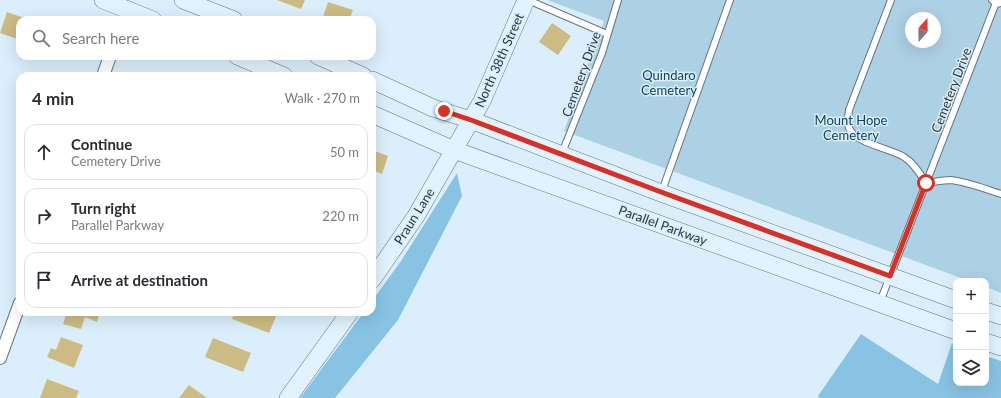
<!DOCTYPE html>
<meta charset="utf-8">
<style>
:root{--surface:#fff;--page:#f2f2f3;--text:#2b2b33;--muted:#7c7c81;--line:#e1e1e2}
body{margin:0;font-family:Lato,sans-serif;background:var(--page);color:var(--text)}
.controls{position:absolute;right:12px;bottom:12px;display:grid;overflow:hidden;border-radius:8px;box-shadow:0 4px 16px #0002}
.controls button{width:36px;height:36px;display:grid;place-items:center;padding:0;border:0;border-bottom:1px solid var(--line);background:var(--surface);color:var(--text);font:20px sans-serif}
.compass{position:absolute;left:905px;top:12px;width:36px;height:36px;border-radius:50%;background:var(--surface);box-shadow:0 4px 16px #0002;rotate:20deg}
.stop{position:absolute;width:12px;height:12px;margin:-9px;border:3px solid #d93025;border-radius:50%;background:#fff}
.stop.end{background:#d93025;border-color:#fff;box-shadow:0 1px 4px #0008}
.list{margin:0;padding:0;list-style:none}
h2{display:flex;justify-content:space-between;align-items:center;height:52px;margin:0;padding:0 16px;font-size:17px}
h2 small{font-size:13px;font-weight:400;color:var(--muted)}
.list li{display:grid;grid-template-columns:26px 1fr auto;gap:12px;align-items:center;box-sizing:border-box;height:56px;margin:0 8px 8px;padding:0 8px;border:1px solid var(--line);border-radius:12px}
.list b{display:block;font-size:15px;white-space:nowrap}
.list p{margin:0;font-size:13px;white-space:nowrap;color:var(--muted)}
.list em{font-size:13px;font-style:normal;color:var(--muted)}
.icon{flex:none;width:22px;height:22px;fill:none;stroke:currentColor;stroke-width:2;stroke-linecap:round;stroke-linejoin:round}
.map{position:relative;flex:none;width:1001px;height:398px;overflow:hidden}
.search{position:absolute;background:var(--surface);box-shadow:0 4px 16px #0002;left:16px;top:16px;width:360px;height:44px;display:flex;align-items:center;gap:10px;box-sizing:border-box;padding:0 14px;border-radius:12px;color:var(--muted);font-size:15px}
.panel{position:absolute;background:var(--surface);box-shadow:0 4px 16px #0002;left:16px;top:72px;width:360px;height:244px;border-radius:12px}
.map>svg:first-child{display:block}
</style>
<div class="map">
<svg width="1001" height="398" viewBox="0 0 1001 398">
<rect width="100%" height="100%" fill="#daeffb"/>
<path fill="#acd0e4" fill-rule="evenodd" d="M547 0H1001V293L986 287V281H969L564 131 604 21ZM911 18H935V42H911Z"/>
<path fill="#88c3e4" d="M457 173 462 196 398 320 335 398H300L364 312H372V301L401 261Z
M861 334 938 384 952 343 956 345V383H986V356L1001 361V398H819L818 396Z"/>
<path fill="#ccbb83" d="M277 0H305L301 9Z
M328 2 353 10 349 20H322Z
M7 12 30 20H20V40L0 33Z
M552 23 571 36 558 55 539 42Z
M372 150 388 156 382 174 372 170Z
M67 312H100L97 322 85 317 81 329 63 324Z
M235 312H272L277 314 269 333 232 319Z
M61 337 83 345 74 368 47 357 51 348 56 350Z
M213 338 251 353 243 372 205 357Z
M47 379 79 391 76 398H40Z
M189 385 207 398H179Z"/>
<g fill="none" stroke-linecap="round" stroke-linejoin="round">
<g stroke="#637681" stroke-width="8">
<path id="lane" d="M528 0 607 34
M891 0 849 110C848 116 847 122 849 128 856 144 890 148 904 157 914 163 920 174 926 183
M992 0 996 4 1001 3
M562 153 602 53 618 0
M926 183C934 182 943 180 951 180 968 182 985 189 1001 194
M662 191 730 0
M880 302 997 0"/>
</g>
<g stroke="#637681" stroke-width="14">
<path id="street" d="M103 76 110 56
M0 358 20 303"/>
</g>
<g stroke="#637681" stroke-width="18">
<path id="secondary" d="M103 0 153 20
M183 0 234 20
M237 56 284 76
M318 56 363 76
M372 80 433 108 471 120 661 193 956 300
M372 114 454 150 956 331
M372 280 416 216 482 101 526 0
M986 311 1001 316
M986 342 1001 347
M288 398 350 312"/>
</g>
<use href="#lane" stroke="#fff" stroke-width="6"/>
<use href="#street" stroke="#fff" stroke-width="12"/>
<use href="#secondary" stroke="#e1f3fd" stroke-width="17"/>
</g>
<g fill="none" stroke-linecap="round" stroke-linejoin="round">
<path stroke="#d93025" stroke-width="5" d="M444 111 471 120 661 192 890 276 926 183"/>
</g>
<g text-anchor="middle" stroke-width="3" stroke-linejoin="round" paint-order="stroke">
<g font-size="13" fill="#2f373c" stroke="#daeffb">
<text transform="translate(499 60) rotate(-66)" y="5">North 38th Street</text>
<text transform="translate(581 74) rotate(-70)" y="5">Cemetery Drive</text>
<text transform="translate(951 90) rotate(-69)" y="5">Cemetery Drive</text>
<text transform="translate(414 216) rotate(-58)" y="5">Praun Lane</text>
<text transform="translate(663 225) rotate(20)" y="5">Parallel Parkway</text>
</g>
<g font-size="13" fill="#114259" stroke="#daeffb">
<text x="669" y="80">Quindaro<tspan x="669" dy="15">Cemetery</tspan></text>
<text x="851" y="125">Mount Hope<tspan x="851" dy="15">Cemetery</tspan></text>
</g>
</g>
</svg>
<div class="controls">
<button>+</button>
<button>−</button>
<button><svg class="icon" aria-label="layers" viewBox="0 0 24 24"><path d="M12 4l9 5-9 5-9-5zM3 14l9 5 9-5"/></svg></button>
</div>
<svg class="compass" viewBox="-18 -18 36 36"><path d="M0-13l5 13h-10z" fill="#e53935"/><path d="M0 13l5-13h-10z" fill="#7c7c81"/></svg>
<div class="stop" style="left:926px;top:183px"></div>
<div class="stop end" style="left:444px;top:111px"></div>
<div class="search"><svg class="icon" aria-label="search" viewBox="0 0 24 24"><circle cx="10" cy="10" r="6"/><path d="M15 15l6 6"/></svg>Search here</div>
<section class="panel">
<h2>4 min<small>Walk · 270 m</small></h2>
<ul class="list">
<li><svg class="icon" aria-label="ahead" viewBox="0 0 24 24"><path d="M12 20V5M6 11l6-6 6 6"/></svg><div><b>Continue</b><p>Cemetery Drive</p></div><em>50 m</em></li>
<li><svg class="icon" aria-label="right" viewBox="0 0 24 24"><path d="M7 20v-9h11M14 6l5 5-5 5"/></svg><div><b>Turn right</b><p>Parallel Parkway</p></div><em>220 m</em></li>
<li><svg class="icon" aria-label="arrive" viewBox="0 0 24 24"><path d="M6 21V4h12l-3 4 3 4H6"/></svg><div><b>Arrive at destination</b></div></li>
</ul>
</section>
</div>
